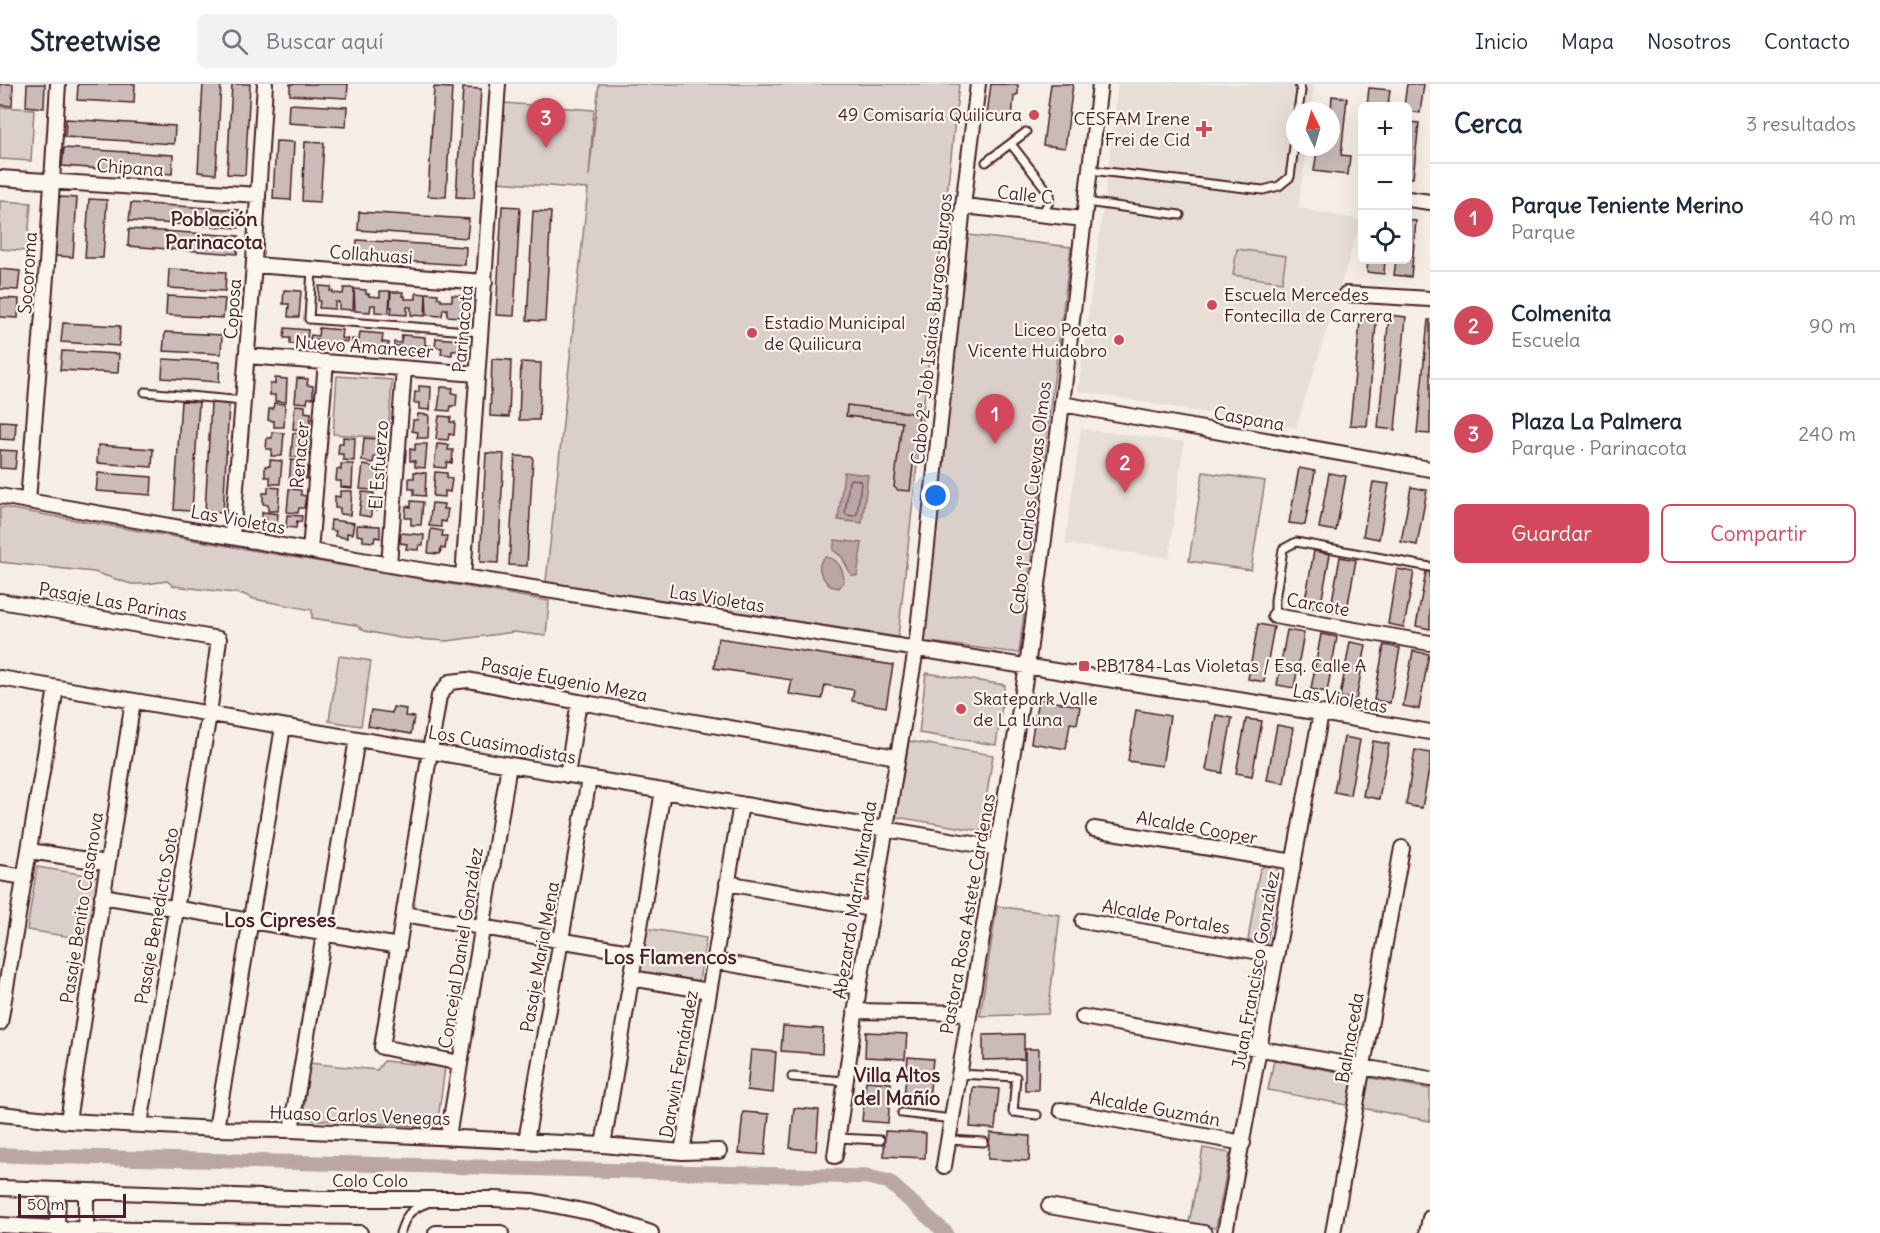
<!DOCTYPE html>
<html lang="es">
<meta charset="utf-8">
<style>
:root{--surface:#fff;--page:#f2f2f3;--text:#1f2937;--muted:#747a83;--line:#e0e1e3;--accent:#d1495b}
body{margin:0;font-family:Delius,sans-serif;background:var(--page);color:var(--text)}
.controls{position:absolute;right:18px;top:18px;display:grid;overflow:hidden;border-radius:9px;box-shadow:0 6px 24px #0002}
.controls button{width:54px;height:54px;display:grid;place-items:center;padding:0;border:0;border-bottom:2px solid var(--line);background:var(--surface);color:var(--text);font:30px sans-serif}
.compass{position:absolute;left:1286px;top:18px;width:54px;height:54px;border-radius:50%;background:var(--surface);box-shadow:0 6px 24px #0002;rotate:355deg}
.scale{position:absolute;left:18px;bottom:15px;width:108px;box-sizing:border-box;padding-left:6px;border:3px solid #4a1f2b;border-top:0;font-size:16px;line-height:21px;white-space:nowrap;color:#4a1f2b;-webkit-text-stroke:4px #fbf7ec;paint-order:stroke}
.you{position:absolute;left:936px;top:412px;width:21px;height:21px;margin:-15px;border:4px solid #fff;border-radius:50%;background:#1a73e8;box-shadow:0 0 0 9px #1a73e833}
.badge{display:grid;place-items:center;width:39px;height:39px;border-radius:50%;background:var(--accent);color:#fff;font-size:20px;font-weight:700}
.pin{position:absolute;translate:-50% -50px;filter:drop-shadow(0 2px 3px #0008)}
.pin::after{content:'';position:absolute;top:32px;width:21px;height:18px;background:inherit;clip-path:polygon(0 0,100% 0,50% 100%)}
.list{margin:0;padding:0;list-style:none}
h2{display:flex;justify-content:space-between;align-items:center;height:78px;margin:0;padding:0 24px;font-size:26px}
h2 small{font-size:20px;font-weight:400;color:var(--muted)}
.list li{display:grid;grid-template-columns:39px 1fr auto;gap:18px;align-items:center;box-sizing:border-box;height:108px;padding:0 24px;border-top:2px solid var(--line)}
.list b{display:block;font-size:22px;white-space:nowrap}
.list p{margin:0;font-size:20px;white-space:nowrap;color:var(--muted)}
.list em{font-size:20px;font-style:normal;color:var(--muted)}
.actions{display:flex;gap:12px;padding:18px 24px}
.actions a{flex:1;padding:14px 0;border:2px solid var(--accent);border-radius:9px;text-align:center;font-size:21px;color:var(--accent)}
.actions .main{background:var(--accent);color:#fff}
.icon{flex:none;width:33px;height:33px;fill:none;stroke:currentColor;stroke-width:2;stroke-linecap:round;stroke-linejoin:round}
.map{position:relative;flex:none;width:1430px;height:1149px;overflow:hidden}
header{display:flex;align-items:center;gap:36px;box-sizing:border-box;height:84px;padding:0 30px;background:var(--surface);border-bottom:2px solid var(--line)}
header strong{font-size:28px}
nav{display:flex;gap:33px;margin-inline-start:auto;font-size:21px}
.search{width:420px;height:54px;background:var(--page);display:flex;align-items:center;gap:15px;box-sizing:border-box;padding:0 21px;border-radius:9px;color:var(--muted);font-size:22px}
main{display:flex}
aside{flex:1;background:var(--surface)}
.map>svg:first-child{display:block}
</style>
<header>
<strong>Streetwise</strong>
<div class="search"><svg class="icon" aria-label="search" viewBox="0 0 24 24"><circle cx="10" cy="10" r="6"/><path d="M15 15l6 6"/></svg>Buscar aquí</div>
<nav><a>Inicio</a><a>Mapa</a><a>Nosotros</a><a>Contacto</a></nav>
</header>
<main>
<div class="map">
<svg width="1430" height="1149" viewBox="0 0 1430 1149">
<rect width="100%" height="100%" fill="#f4eee4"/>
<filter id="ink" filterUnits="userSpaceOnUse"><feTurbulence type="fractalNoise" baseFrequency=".0167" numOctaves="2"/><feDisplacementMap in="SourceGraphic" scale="12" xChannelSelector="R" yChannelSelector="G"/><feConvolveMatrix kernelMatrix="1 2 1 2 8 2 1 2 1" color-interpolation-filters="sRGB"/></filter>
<g filter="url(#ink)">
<path fill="#e7dfd6" d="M1118 0H1314L1311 27H1295V63H1307L1298 124 1361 136 1296 344 1078 307 1106 101Z
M1081 345 1184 358 1169 474 1065 460Z"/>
<path fill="#dbd0c9" stroke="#92787a" stroke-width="1.5" d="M599 0H959L898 553 546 498 588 105 498 98 504 19 594 26 589 92Z
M0 23 34 25 31 77 0 75Z
M0 117 31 119 27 167 0 165Z
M968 151 1071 163 1019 569 921 557Z
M1237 165 1286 172 1282 198 1233 191Z
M337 292 392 296 388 354 333 350Z
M1203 388 1265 397 1251 486 1189 477Z
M0 423 549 517 546 552 514 548 447 557 400 554 365 547 356 541 312 534V526L254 515 243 510 174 502 167 497 146 500H131L94 488 0 478Z
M339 572 371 577 361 642 329 637Z
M926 589 1005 601 996 661 919 649Z
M909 657 993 671 981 747 896 733Z
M1267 781 1276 783 1279 788 1267 859 1248 856 1259 789 1261 784Z
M37 783 99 793 89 856 27 846Z
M997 822 1060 831 1048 930 980 932Z
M645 844 706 854 699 897 638 887Z
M1274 976 1430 1005V1037L1268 1006Z
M384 977 445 983 437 1043 303 1035 309 979 377 986Z
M1203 1064 1230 1069 1216 1144 1189 1139Z"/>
<path fill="#baa7a5" stroke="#8d7174" stroke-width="1.5" d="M844 388 868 391 862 439 838 436Z
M835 456 862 459 857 492 851 491 842 473 833 466Z
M825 473C838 474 844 486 844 498L839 504 830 502C822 494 814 482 825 473Z"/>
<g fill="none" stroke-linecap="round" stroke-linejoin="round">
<path stroke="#77555c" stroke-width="1.5" d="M851 395 859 396 861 398 857 430 854 432 847 431 845 429 849 397Z"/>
<path stroke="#baa7a5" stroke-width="15" d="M0 1071 868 1093 889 1098 946 1149"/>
</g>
<path fill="#cabbb6" stroke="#4a1f2b" stroke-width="1.5" d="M0 0H13L12 22 0 21Z
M27 0H45L44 24 26 22Z
M78 0H135L134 19 77 16Z
M203 0H221L216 90 198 88Z
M232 0H250L245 91 227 90Z
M290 0H348L347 14 290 11Z
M991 0 1018 1V10L1014 12 1012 34 987 31Z
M1051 0H1073L1065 64 1043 61Z
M1407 0H1424L1420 29 1408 27V22H1404Z
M434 3 452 4 446 113 428 112Z
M463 4 481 5 474 114 456 113Z
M1369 4 1390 6 1388 21 1367 22Z
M1332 12 1347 14 1341 71 1350 72 1348 91 1314 87 1317 67H1326L1327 63H1331V27Z
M289 20 347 23 346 43 288 39Z
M66 35 175 42 174 60 65 53Z
M1408 38 1419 39 1413 94H1408Z
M276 57 294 58 291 116 273 115Z
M305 58 324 59 320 118 302 117Z
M64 64 173 71 172 90 62 82Z
M59 113 77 114 73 173 55 172Z
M89 115 107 116 103 174H85Z
M131 119 240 126 239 144 129 137Z
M502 122 520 123 514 232 496 231Z
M533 127 551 128 545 237 527 236Z
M359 128 469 135 467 154 358 146Z
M1408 136 1416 137 1411 193 1394 191 1396 176H1408Z
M129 145 239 152 237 170 128 162Z
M357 156 466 163 465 181 355 174Z
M1368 176H1385L1384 190 1367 188Z
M0 185 20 187 18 206 0 205Z
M169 185 226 188 225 207 168 204Z
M319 202 331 203 330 207H333V209L343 210 344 204H354L353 226 339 225V218H335V225L319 224 320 217H318Z
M354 205 366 206V210H369V212L380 213V207H390L389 229 375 228V221H371L370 228 355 227Z
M284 206 301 207 299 233H288L289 220H283Z
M391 208H403L402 212H405V215H416V209L426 210 425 232 411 231V223H407V231L391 230 392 223H390Z
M426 209 438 210V214H441V217H452V211L462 212 461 233 447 232V225H443L442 232 427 231Z
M167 212 225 215 223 234 166 231Z
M0 214 19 215 18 234 0 233Z
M1361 228 1377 229 1367 342 1350 341Z
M1389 231 1406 233 1395 346 1378 344Z
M1428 236H1430V350L1417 349Z
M63 239 120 242 119 262 61 258Z
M285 244 308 246 307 257H301V261L290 260V254H284Z
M319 244 342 246 341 254 348 255 347 258 341 257 340 262 317 260 318 256 310 255 311 251 318 252Z
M165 248 222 251 221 270 163 267Z
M360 248 383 250 382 258 389 259V262H382V266L359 264V260L352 259V255L359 256Z
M402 251 425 253V261L431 262V265H424L423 269 401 267V262H394V258L401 259Z
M436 254 459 256 458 267H452V271L441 270 442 264 435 263Z
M62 267 119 270 118 289 60 286Z
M163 275 220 278 219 298 162 294Z
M492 275 511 276 509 333 490 332Z
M521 278 541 279 539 336H519Z
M275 294 287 295 286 318 275 317V311H270V300H275Z
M297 294 308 295 307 301 313 302V314H308L307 319 295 318Z
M419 302 431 303 430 326 419 325V319H414L415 308H419Z
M441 303 453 304 452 309 457 310 456 322H451L450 327 438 326Z
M181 317 199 318 192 427 174 426Z
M211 319 229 320 223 429 205 428Z
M274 319 285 320 284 343H274V337L268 336 269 325H273Z
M295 321 305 322V328L311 329 310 341H305V346L293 345Z
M847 321 919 330 910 407 898 406 894 403 902 338 846 332Z
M418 330 429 331 428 354H417L418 348 412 347 413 336H417Z
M439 332 451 333 450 338H455L454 351 449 350 448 356 436 355Z
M0 337 16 338 15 356 0 355Z
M272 348 284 349 282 372H271L272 365H266L267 354H272Z
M293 349 300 350 299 353H312L311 370H298V373H291Z
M343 353 355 354 354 377 343 376V370H338L339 359H343Z
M364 354 376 355V360L380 361 379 373H374L373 379 362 377Z
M415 360H427L425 384 415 383V377H410V365L415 366Z
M437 360 449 361 448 366H453L452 379 447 378 446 384 434 383Z
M98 361 153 365 152 383 97 379Z
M0 366 17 367 15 385 0 384Z
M486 369 504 370 498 479 480 478Z
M515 372 533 373 527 482 509 481Z
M270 376 282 377 280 400H270V393H265V382H270Z
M291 376 303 377V383H308L306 395H301V401L289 400Z
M341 380H353L352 404 341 403V397H336L337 385 341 386Z
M363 381 375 383 374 388H379L378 401 373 400 372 406 360 405Z
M1299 384 1315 387 1305 441 1289 439Z
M414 388 426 389 425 412 414 411V405H409V394H414Z
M435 388 447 389V394L452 395 450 408 445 407V413L433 412Z
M98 389 152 393 151 411 96 407Z
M1329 389 1346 392 1336 447 1319 444Z
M1373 398 1389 400 1379 455 1363 452Z
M268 403 280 404 278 427H268V421L263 420V409H268Z
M1411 403 1427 406 1417 461 1401 458Z
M289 405 301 406V411L306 412 304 424H299L298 429 287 428Z
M340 407H352L350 431 340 430V424H335V412L340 413Z
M362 408 374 409 373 414H378L377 427 371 426V433L359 431Z
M411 417 423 418 421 441H411V434H405L406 422 411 423Z
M432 419 444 420 443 425H448L446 438 441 437V443L429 442Z
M262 428 278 430 277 441H266V434H262Z
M287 431 302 432 301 438 297 437 296 444 286 443Z
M331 436 354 439 352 450 347 449V454L335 452 336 447 330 446Z
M357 441 380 442V454L375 453 374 458 363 457V452L357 451Z
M431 445 443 447 442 452H447L445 465 441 464 440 470 428 469Z
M401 449 424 451 423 461H419L418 466 406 465 407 460 400 459Z
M1314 467 1330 470 1320 525 1304 522Z
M1340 473 1356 476 1346 531 1330 528Z
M1397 485 1414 488 1404 543 1388 540Z
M1426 488H1430V545L1416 542Z
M1258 540 1274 543 1264 598 1248 595Z
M1287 546 1304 549 1294 604 1277 601Z
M1321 550 1337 553 1327 608 1311 605Z
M718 554 893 581 886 623 852 617 854 606 825 601 822 615 789 610 792 596 714 584Z
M1350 558 1366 561 1356 616 1340 613Z
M1384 561 1400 564 1390 619 1374 616Z
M1413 567 1429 570 1419 625 1403 622Z
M1038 615 1080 622 1077 640 1070 639 1066 665 1031 659Z
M393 623 406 625 405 632 414 633 411 650 368 642 371 626 392 629Z
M1136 626 1170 632 1162 682 1128 677Z
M1216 631 1232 634 1222 689 1206 686Z
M1246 635 1262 637 1252 692 1236 689Z
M1277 641 1293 644 1284 699 1267 696Z
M1344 653 1360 656 1350 711 1334 708Z
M1373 657 1389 660 1379 715 1363 712Z
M1415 666 1430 669V680L1422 724 1406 721Z
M783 942 823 945 822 970 781 967Z
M866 948 907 950 905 975 865 973Z
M1024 950V975L983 976V951Z
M1025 965H1039L1038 1006H1025Z
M751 966 776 968 773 1009 747 1006Z
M908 973 933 975 929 1015 904 1013Z
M866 997 891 999 888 1039 862 1037Z
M973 1003 999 1005 995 1045 970 1043Z
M794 1024 819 1026 816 1067 790 1064Z
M743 1028 769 1030 765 1071 739 1069Z
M885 1047 926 1049 925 1074 884 1072Z
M990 1049 1030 1052 1029 1077 988 1075Z"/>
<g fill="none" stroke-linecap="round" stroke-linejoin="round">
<g stroke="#4a1f2b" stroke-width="11">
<path id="service" d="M1298 27 1301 7 1299 0
M1011 60 1050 110 1049 118 1041 131
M986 78 1026 48
M1090 86 1263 106 1279 102 1290 93 1295 55
M1086 118 1180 131
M312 185 309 235 481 248
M145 308 244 317
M1275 532V516L1283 465 1296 458 1430 483
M959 990 1016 993 1013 1028 1037 1031
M792 993 845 997
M902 1029 952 1035
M838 1054 880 1056
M948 1056 984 1058
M400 1149C406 1131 409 1126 427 1119"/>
</g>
<g stroke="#4a1f2b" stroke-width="18">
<path id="minor" d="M0 94 258 111
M1408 115 1430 118
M963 122 1084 135
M254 181 485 198
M1346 210 1430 215
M247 272 477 290
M1062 320 1430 385
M0 412 407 484 1321 629 1430 648
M28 417 47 180 58 0
M232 453 253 193 265 0
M310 467 326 278
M389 481 404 285
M463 493 498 0
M0 517 219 555 209 630 140 1040
M1275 532 1430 559
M0 594 997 764
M567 691 579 618
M1094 745 1294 778
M30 767 107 779
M0 789 25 793
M727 799 871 825
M102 812 399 862
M404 830 636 869
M1083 837 1277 871
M714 877 859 903
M631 894 709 907
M855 927 969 929
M1083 933 1430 995
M0 939 56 604
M460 979 382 963 439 612 450 598 468 596 579 618 897 673
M1061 1026 1243 1059
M0 1030 68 1037 216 1045 291 1046 603 1061 682 1068 719 1067
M68 1037 133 617
M216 1045 283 643
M291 1046 357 655
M448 1053 509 681
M526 1057 589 695
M603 1061 663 707
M682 1068 741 720
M835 1072 859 903 916 565 963 122 978 0
M944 1082 1027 583 1062 320 1100 0
M0 1104 321 1115H495L533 1117 593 1129 651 1149
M1049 1122 1204 1149
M0 1141 75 1145 360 1149
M57 1144 58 1107
M86 1145V1108
M436 1149H501
M1225 1149 1321 629
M1333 1149 1402 764
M1427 1149 1430 1134"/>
</g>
<use href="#service" stroke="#fbf7ec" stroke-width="7"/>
<use href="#minor" stroke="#fbf7ec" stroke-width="14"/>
</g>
</g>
<g fill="#d1495b" stroke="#fbf7ec" stroke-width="2">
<circle cx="1034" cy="31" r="6"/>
<path d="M1201 36h6v6h6v6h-6v6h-6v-6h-6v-6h6z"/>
<circle cx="1212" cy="221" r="6"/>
<circle cx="752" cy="249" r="6"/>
<circle cx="1119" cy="256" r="6"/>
<rect x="1078" y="576" width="12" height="12" rx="3"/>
<circle cx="961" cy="625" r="6"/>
</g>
<g text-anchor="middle" stroke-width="4.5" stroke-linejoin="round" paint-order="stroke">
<g font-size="18" fill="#4a1f2b" stroke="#fbf7ec" text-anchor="start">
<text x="1022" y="37" text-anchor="end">49 Comisaría Quilicura</text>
<text x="1190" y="41" text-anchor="end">CESFAM Irene<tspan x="1190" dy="21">Frei de Cid</tspan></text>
<text x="1224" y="217">Escuela Mercedes<tspan x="1224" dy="21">Fontecilla de Carrera</tspan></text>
<text x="764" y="245">Estadio Municipal<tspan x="764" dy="21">de Quilicura</tspan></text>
<text x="1107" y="252" text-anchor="end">Liceo Poeta<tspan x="1107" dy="21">Vicente Huidobro</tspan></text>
<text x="1096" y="588">PB1784-Las Violetas / Esq. Calle A</text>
<text x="973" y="621">Skatepark Valle<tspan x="973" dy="21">de La Luna</tspan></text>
</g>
<g font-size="18" fill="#4a1f2b" stroke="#fbf7ec">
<text transform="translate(130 84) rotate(4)" y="6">Chipana</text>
<text transform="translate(1025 111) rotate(6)" y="6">Calle C</text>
<text transform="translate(371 171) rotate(4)" y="6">Collahuasi</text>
<text transform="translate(28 189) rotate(-86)" y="6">Socoroma</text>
<text transform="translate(233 225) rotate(-86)" y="6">Coposa</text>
<text transform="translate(463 245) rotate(-85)" y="6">Parinacota</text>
<text transform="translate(932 245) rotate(-84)" y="6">Cabo 2° Job Isaías Burgos Burgos</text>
<text transform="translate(364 263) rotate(4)" y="6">Nuevo Amanecer</text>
<text transform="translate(1249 335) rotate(10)" y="6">Caspana</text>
<text transform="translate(300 371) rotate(-85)" y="6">Renacer</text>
<text transform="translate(379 381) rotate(-86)" y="6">El Esfuerzo</text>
<text transform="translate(1031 414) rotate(-83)" y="6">Cabo 1° Carlos Cuevas Olmos</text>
<text transform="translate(238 436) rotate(10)" y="6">Las Violetas</text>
<text transform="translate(717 515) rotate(9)" y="6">Las Violetas</text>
<text transform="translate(113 518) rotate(10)" y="6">Pasaje Las Parinas</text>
<text transform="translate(1318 521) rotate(10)" y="6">Carcote</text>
<text transform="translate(564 596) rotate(11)" y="6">Pasaje Eugenio Meza</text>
<text transform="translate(1340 615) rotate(10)" y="6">Las Violetas</text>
<text transform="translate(502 661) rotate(10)" y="6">Los Cuasimodistas</text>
<text transform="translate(1197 744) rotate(10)" y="6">Alcalde Cooper</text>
<text transform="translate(855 816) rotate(-81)" y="6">Abezardo Marín Miranda</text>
<text transform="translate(82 824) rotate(-81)" y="6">Pasaje Benito Casanova</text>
<text transform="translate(968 830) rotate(-80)" y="6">Pastora Rosa Astete Cardenas</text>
<text transform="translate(157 832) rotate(-80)" y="6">Pasaje Benedicto Soto</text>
<text transform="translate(1166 833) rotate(10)" y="6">Alcalde Portales</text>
<text transform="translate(461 864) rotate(-81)" y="6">Concejal Daniel González</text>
<text transform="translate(540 873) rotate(-80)" y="6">Pasaje Maria Mena</text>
<text transform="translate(1256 886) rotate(-80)" y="6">Juan Francisco González</text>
<text transform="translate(1350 954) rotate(-80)" y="6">Balmaceda</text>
<text transform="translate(679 980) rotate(-80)" y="6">Darwin Fernández</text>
<text transform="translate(1155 1025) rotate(10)" y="6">Alcalde Guzmán</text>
<text transform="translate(360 1032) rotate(2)" y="6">Huaso Carlos Venegas</text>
<text x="370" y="1103">Colo Colo</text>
</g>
<g font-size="20" font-weight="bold" fill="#4a1f2b" stroke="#fbf7ec">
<text x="214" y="142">Población<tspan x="214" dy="23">Parinacota</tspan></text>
<text x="280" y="843">Los Cipreses</text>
<text x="670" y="880">Los Flamencos</text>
<text x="897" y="998">Villa Altos<tspan x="897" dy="23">del Mañío</tspan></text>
</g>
</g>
</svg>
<div class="controls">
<button>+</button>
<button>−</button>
<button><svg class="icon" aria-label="locate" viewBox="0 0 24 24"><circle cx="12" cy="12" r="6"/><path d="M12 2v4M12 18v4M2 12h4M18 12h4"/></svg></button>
</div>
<svg class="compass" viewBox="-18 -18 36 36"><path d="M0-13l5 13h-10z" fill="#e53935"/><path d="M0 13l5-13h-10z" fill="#747a83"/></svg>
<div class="scale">50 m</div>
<div class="you"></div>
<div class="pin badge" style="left:995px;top:360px">1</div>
<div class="pin badge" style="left:1125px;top:409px">2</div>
<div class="pin badge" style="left:546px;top:64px">3</div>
</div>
<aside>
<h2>Cerca<small>3 resultados</small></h2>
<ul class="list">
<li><span class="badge">1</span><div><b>Parque Teniente Merino</b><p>Parque</p></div><em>40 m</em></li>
<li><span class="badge">2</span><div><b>Colmenita</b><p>Escuela</p></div><em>90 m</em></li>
<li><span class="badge">3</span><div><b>Plaza La Palmera</b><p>Parque · Parinacota</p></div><em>240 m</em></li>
</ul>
<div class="actions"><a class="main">Guardar</a><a>Compartir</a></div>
</aside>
</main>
